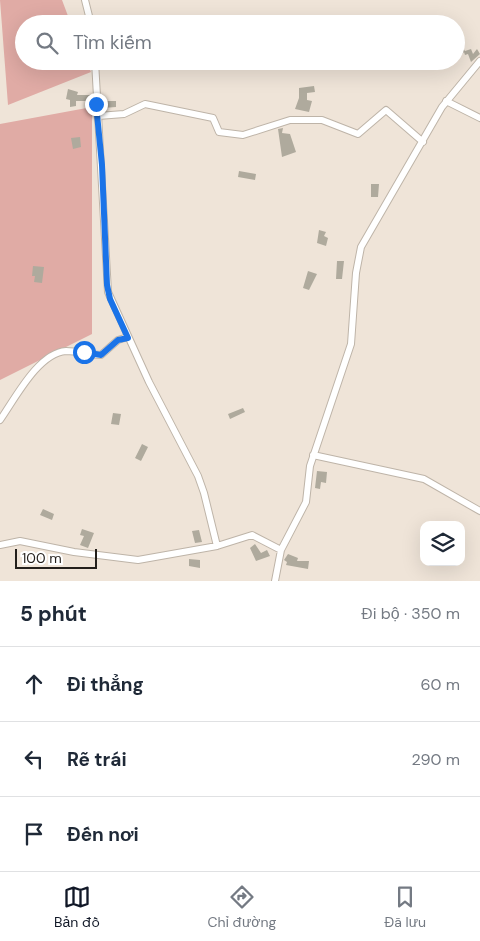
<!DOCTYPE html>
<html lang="vi">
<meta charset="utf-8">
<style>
:root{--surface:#fff;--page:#f6f6f7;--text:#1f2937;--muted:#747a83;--line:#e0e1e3;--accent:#111827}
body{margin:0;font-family:"DM Sans",sans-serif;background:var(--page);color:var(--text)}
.controls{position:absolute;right:15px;bottom:15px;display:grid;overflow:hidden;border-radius:10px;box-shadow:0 5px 20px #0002}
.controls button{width:45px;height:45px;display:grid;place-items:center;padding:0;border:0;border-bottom:1px solid var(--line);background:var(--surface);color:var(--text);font:25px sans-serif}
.scale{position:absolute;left:15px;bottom:12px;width:82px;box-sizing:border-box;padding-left:5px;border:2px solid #231f1b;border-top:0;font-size:14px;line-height:18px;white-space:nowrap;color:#231f1b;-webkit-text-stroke:4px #fff;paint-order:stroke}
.stop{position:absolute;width:15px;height:15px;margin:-11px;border:4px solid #1a73e8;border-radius:50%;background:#fff}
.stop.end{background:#1a73e8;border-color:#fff;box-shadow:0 1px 5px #0008}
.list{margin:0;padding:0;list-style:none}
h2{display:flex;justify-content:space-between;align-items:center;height:65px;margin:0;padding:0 20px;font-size:21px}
h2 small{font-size:16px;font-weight:400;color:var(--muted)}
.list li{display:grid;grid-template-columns:32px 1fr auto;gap:15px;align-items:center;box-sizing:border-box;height:75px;padding:0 20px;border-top:1px solid var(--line)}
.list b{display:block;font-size:19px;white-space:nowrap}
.list em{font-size:16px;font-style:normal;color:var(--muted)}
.icon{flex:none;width:28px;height:28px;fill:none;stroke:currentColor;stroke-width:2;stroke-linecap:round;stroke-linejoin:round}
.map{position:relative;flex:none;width:480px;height:581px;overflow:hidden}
.search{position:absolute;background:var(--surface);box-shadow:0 5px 20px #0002;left:15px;right:15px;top:15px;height:55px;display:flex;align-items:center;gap:12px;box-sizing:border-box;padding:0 18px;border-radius:28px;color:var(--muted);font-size:19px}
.sheet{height:290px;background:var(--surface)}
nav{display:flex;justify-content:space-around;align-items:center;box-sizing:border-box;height:70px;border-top:1px solid var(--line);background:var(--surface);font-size:14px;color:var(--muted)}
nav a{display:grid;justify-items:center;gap:2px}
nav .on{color:var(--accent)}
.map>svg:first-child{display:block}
</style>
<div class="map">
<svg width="480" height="581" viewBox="0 0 480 581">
<rect width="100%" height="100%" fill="#efe4d8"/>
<path fill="#e0aba5" d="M0 0H62L71 24H24V61H86L91 72 8 105Z
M92 107V334L0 380V124Z"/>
<path fill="#afaa9d" d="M462 47 465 51 471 49 473 54 477 49 480 54 471 62 468 54 465 55 464 52 456 61V54Z
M314 86 315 92 307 93V100L312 101 309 112 295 109 299 98V88Z
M68 89 78 92 77 95H92V101H76V106L70 107V100L66 99Z
M102 101H116V107L103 108Z
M283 128 282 133 290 134 296 152 282 157 278 129Z
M80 137 81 147 73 149 71 138Z
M239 171 256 174 255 180 238 177Z
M371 184H379L378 197H371Z
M319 230 326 232 324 236 328 238 326 246 317 243Z
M337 261H344L342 279H336Z
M33 266 44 267 42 283 34 282 35 276H32Z
M308 271 317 274 309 290 303 288Z
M243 408 245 412 230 419 228 414Z
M113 413 121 414 119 425 111 424Z
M142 444 148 447 141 461 135 458Z
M317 471 327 472 326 483 321 482 320 489 315 488Z
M43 509 54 514 52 520 40 515Z
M82 529 94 533 88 548 80 545 84 536 80 535Z
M199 530 202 542 195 543 192 531Z
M255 544 261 553 267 550 270 556 256 561 250 548Z
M288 554 298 558 297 561H309L308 569 286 565 287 562 284 560Z
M189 559 200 560V568L189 566Z"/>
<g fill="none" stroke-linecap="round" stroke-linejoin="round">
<g stroke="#beb4a8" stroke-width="8">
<path id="minor" d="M85 0 91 24
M95 61 108 292 149 382 198 476 204 493 217 546
M446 101 480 118
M98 116 124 114 145 104 213 118 219 132 243 135 290 120H322L358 134 386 110 423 142
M0 420C15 399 38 353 66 351 78 351 90 355 101 355L118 340 128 337
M313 455 424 479 480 511
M0 545 20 541 74 552 138 560 217 546 252 535 281 550
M275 581 281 550 306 502 310 466 351 344 356 273 361 247 442 107 480 61"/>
</g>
<use href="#minor" stroke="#fff" stroke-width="6"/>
</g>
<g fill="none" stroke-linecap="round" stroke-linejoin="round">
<path stroke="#1a73e8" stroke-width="6" d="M84 352 101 355 118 340 128 338 110 299 107 285 102 165 96 104"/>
</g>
</svg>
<div class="controls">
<button><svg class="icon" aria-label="layers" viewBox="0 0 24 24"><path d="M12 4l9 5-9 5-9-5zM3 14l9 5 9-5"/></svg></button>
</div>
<div class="scale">100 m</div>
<div class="stop" style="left:84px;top:352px"></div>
<div class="stop end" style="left:96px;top:104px"></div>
<div class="search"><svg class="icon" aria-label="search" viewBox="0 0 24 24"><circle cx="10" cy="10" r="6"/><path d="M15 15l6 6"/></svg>Tìm kiếm</div>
</div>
<section class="sheet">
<h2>5 phút<small>Đi bộ · 350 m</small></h2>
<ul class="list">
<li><svg class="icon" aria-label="ahead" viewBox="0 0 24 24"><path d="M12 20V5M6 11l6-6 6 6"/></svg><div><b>Đi thẳng</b></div><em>60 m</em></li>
<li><svg class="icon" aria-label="left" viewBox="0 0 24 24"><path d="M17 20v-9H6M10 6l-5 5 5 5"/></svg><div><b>Rẽ trái</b></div><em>290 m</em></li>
<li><svg class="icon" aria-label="arrive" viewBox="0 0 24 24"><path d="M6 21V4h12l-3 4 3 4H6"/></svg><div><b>Đến nơi</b></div></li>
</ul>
</section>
<nav>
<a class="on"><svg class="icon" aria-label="map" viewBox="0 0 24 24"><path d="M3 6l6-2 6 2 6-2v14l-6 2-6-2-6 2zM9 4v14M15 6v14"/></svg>Bản đồ</a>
<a><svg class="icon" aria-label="directions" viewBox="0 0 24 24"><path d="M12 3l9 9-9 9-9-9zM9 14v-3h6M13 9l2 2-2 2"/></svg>Chỉ đường</a>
<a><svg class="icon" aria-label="saved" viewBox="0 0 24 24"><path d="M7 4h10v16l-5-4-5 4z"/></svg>Đã lưu</a>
</nav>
